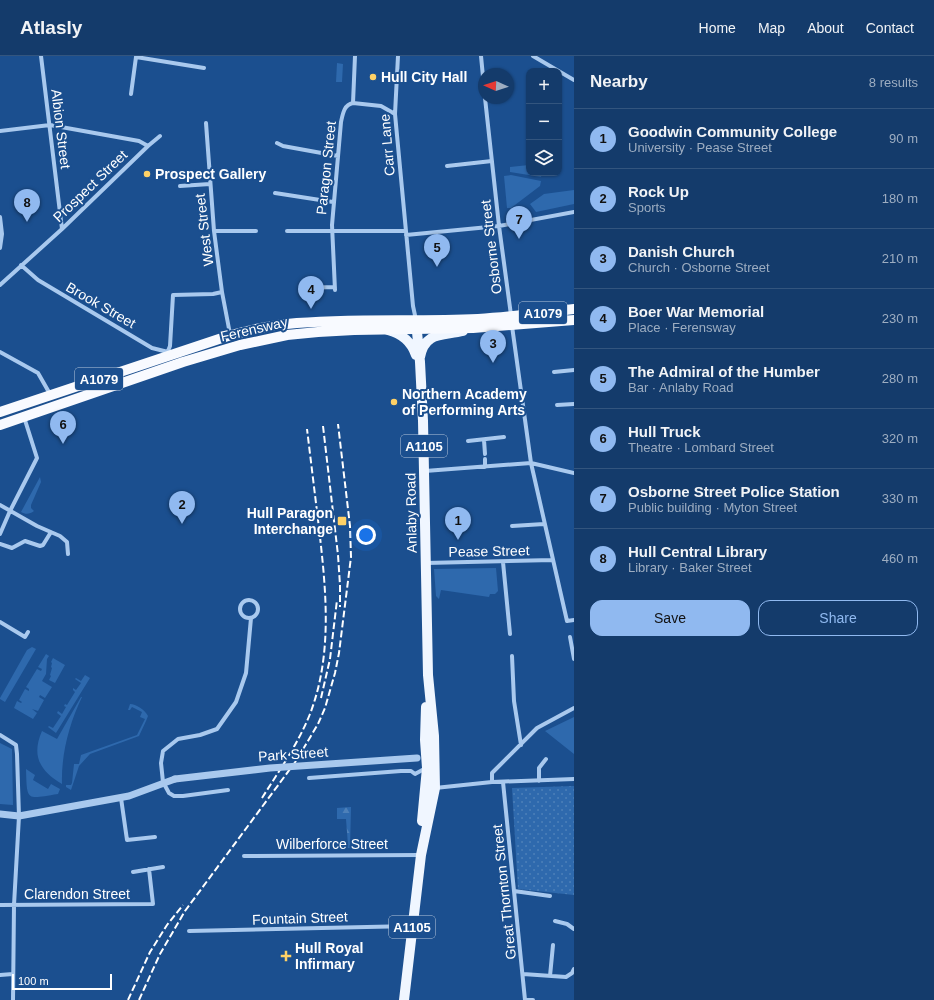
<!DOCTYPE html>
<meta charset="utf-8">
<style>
:root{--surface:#143b6b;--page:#1d4271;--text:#f1f3f6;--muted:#9dadc1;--line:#33557e;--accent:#90b9f0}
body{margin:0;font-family:Arial,sans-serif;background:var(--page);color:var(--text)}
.controls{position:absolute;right:12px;top:12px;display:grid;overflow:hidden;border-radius:8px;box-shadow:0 1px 3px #0004}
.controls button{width:36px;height:36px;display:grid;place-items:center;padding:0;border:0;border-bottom:1px solid var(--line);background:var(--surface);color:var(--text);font:20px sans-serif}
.compass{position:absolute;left:478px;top:12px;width:36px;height:36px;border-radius:50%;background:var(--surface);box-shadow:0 1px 3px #0004;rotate:273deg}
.scale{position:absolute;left:12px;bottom:10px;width:100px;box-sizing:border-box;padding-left:4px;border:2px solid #fff;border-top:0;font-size:11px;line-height:14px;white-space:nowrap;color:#fff;-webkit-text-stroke:3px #1b4f8f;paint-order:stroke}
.you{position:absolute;left:366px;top:479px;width:14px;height:14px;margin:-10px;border:3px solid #fff;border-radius:50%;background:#1a73e8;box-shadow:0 0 0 6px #1a73e833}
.badge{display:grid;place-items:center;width:26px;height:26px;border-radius:50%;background:var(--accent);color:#111;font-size:13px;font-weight:700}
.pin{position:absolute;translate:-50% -33px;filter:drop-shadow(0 1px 2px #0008)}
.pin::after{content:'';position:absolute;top:21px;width:14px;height:12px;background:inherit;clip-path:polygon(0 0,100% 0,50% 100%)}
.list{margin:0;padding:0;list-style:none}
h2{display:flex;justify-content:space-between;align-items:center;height:52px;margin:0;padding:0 16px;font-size:17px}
h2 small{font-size:13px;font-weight:400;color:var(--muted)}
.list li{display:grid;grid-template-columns:26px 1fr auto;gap:12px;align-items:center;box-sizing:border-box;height:60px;padding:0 16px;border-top:1px solid var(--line)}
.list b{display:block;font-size:15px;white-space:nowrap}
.list p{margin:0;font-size:13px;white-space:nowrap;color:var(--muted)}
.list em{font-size:13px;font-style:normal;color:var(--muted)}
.actions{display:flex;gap:8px;padding:12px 16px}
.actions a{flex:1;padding:9px 0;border:1px solid var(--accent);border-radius:12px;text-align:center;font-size:14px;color:var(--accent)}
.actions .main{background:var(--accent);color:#111}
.icon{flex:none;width:22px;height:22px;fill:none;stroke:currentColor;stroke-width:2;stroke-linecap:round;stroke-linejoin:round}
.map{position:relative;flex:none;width:574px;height:944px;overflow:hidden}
header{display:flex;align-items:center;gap:24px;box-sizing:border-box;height:56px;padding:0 20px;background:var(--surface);border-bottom:1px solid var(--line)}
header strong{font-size:19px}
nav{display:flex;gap:22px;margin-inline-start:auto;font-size:14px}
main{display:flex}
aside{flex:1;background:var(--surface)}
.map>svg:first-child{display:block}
</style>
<header>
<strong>Atlasly</strong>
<nav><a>Home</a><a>Map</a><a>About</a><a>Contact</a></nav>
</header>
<main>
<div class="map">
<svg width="574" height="944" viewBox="0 0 574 944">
<defs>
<pattern id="forest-firs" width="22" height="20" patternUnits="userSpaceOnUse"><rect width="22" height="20" fill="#2e69ad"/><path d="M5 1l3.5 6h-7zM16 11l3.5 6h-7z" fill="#4d80b9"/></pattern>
<pattern id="park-dots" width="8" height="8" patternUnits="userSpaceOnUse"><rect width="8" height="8" fill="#2e69ad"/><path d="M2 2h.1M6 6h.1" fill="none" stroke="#4d80b9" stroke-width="1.8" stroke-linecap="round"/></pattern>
</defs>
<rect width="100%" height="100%" fill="#1b4f8f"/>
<path fill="#2e69ad" d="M337 7 343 8 342 26H336Z
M529 109V117H542L541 121 510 116V111Z
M511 119 541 125 540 130 511 152H507L504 120Z
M574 134V148L536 156 530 148 544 138Z
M40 421 41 426 31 449V452L34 455C30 458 26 459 21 456Z
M496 512 498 535 495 538H490L489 541 441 534 439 543 436 540 434 513Z
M32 591 36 593 5 646 0 643V642L27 594Z
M46 598 49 600 47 603 46 618 42 625 52 631 45 642 40 639 39 641 44 644 38 655 32 653 37 657 33 663 14 652 17 645 21 647 22 646 19 644 25 633 29 635V633L26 631 37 613 41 615 42 613 38 611Z
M53 602 65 609 55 627 49 624 51 620 50 619 52 612 51 611 52 607 51 606Z
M85 619 90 622 56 677 48 671 49 670 53 672 61 660 57 657 58 655 62 658 66 651 64 650 65 648 67 649 75 636 73 634V632L76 634 81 627 75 623 76 622 81 625Z
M81 641H82C69 668 61 699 62 728 40 715 31 700 42 675L57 683Z
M130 648C136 648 145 654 148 660L146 665 139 680 90 698 79 710 71 734 66 731V729H71L72 727 74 708H79L81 699 137 679 145 663 140 661 142 656 132 651 130 654H128Z
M574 661V698L545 675Z
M0 687 12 693 13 749 0 748Z
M26 713 35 719 33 724 48 733 51 728 60 733 58 738C26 743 27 746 26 713Z"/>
<path fill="url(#forest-firs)" d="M351 751 350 792H347V789H348L346 763H337V752Z"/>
<path fill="url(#park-dots)" d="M574 730V839L518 833 512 732Z"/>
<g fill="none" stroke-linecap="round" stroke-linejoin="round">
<path stroke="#a9c9ee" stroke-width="4" d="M41 0 62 173
M398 0 395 58 413 250 416 264
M481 0 484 31
M533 0 574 24
M131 38 136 1 204 12
M485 42 499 170 511 259
M353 47 355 0
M353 47 381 50 395 58
M206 67 214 175 222 236 230 278
M0 75 50 69 139 85 148 90
M277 87 283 90 338 100
M447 110 492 105
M180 130 210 128
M275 137 333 146
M0 161 2 178 0 192
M214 175H256
M287 175H406
M406 179 499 170 574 156
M21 209 38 224 152 292 172 297
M0 229 62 173 148 90 160 80
M301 232 335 231
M335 234 332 169 341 66C343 57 344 49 353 47
M512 270 531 407 567 565 574 564
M168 295 170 290 173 239 213 238 222 236
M0 296 38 317 50 338
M554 316 574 314
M557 349 574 348
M484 384 485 398
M468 385 504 381
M485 403V411
M425 415 531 407 574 417
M0 449 37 470 60 480 67 486 68 498
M512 470 544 468
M0 478 10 455 37 402 24 361
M0 488 12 492 25 485 40 490 43 489 51 476
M503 506 510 578
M426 507 553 504
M240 553a9 9 0 1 1 18 0a9 9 0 1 1-18 0Z
M0 566 25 581 28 576
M570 581 574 603
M512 600 514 645 521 689
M0 679 16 689 17 698 19 760 14 849 13 944
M309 722 401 715H411L415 718 426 712
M539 725V712L546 703
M492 726V717L537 672 574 652
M503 726 525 944
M435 732 492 726 574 723
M228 734 183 740H174L169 737 163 726 161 707 163 695 178 683 200 679 217 673 236 646 246 617 251 562
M121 742 127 784 155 781
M244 800 420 799
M133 816 163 811
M514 835 550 840
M0 849 153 848 149 813
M555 865 567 868 574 873
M189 875 412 870
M523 918 566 921 572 917 574 913
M0 919 13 918
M550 920 553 889
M525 944H533"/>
<path stroke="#a9c9ee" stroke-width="7" d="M0 758 19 760 129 740 175 723"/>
<path stroke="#f0f6ff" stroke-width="10" d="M388 274C402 278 411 285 416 299
M420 301C425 275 443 280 463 275
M422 765 427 712 425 684 426 651
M404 944 421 799 435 732 434 680 428 619 423 365 420 306 416 266"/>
<path stroke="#f8faff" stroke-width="10" d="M0 356 231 279C249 275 268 269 287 268 350 262 414 266 478 263 510 261 542 257 574 253
M0 369 183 306 240 289 287 279 318 276 354 274 473 272 574 264"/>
<path stroke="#fff" stroke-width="2" stroke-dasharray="7 3" stroke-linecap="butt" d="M323 370 338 499 340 529V551
M321 642 330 603 337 544
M262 742C279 715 298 688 310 658 333 598 326 534 319 472 315 439 311 406 307 373
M128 944 150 896 167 869 183 849
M139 944 160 898 185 855 296 705 318 668 325 652 335 617 339 597 351 501 350 470 338 368"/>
<path stroke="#a9c9ee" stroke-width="7" d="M175 723 270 712 417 702"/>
</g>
<g fill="#ffd166" stroke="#1b4f8f" stroke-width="1.5">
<circle cx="373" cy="21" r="4"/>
<circle cx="147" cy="118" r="4"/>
<circle cx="394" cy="346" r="4"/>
<rect x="337" y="460" width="10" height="10" rx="2"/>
<path d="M284 894h4v4h4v4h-4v4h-4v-4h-4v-4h4z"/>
</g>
<g text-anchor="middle" stroke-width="4" stroke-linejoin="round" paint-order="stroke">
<g fill="#1b4f8f" stroke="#bbcadd" stroke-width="1">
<rect x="519" y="246" width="48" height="22" rx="3"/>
<rect x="75" y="312" width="48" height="22" rx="3"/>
<rect x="401" y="379" width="46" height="22" rx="3"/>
<rect x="389" y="860" width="46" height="22" rx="3"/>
</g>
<g font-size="13" font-weight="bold" fill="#fff">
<text x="543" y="262">A1079</text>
<text x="99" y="328">A1079</text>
<text x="424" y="395">A1105</text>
<text x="412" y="876">A1105</text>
</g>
<g font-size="14" font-weight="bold" fill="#fff" stroke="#1b4f8f" text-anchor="start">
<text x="381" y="26">Hull City Hall</text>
<text x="155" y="123">Prospect Gallery</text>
<text x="402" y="343">Northern Academy<tspan x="402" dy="16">of Performing Arts</tspan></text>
<text x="333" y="462" text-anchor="end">Hull Paragon<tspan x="333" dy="16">Interchange</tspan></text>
<text x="295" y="897">Hull Royal<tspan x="295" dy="16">Infirmary</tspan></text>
</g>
<g font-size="14" fill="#fff" stroke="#1b4f8f">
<text transform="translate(61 73) rotate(83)" y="5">Albion Street</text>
<text transform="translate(387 89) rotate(-95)" y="5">Carr Lane</text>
<text transform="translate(326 112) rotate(-84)" y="5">Paragon Street</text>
<text transform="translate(90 130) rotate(-44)" y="5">Prospect Street</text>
<text transform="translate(204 174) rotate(-97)" y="5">West Street</text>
<text transform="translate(491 191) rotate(-97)" y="5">Osborne Street</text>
<text transform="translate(101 249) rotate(30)" y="5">Brook Street</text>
<text transform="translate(254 273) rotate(-13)" y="5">Ferensway</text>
<text transform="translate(411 457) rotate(-91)" y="5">Anlaby Road</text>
<text transform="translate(489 495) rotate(-1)" y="5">Pease Street</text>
<text transform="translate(293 698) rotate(-4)" y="5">Park Street</text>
<text x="332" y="793">Wilberforce Street</text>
<text transform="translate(504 836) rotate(-96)" y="5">Great Thornton Street</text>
<text x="77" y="843">Clarendon Street</text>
<text transform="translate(300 862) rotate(-2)" y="5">Fountain Street</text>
</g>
</g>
</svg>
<div class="controls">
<button>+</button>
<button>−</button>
<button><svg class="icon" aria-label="layers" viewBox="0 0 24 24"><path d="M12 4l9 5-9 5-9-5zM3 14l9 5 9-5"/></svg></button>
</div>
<svg class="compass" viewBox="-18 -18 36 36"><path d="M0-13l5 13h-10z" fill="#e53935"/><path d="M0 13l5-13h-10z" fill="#9dadc1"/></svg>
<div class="scale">100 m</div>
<div class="you"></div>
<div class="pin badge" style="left:458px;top:484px">1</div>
<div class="pin badge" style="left:182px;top:468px">2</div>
<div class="pin badge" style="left:493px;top:307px">3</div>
<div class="pin badge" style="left:311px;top:253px">4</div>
<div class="pin badge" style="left:437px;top:211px">5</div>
<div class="pin badge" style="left:63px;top:388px">6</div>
<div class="pin badge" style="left:519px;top:183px">7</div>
<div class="pin badge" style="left:27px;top:166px">8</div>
</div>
<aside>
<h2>Nearby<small>8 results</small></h2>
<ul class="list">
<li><span class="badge">1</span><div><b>Goodwin Community College</b><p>University · Pease Street</p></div><em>90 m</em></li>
<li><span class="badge">2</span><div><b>Rock Up</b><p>Sports</p></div><em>180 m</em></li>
<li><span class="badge">3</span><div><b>Danish Church</b><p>Church · Osborne Street</p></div><em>210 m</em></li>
<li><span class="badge">4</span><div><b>Boer War Memorial</b><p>Place · Ferensway</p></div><em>230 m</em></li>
<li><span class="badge">5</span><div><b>The Admiral of the Humber</b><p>Bar · Anlaby Road</p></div><em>280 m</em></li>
<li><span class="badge">6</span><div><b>Hull Truck</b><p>Theatre · Lombard Street</p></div><em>320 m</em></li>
<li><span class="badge">7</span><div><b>Osborne Street Police Station</b><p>Public building · Myton Street</p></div><em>330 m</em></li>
<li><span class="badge">8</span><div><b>Hull Central Library</b><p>Library · Baker Street</p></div><em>460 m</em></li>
</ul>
<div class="actions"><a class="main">Save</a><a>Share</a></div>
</aside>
</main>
